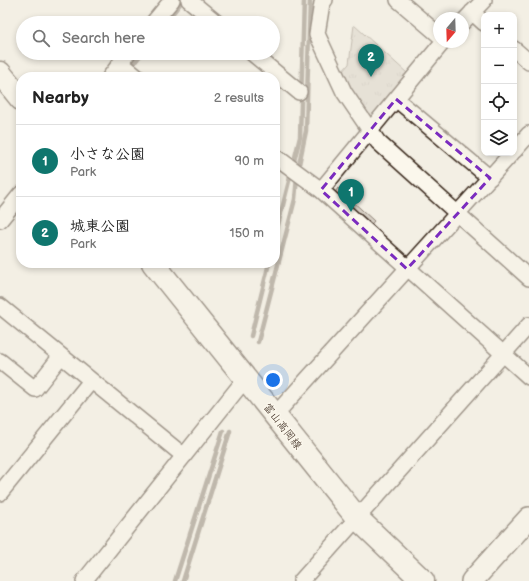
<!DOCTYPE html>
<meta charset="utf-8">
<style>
:root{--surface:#fff;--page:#f2f2f2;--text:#222;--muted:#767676;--line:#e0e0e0;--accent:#0f766e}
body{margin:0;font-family:"Balsamiq Sans","Klee One",sans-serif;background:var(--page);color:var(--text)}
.controls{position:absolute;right:12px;top:12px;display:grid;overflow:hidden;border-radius:8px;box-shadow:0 2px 6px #0003}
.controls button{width:36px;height:36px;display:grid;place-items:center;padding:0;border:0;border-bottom:1px solid var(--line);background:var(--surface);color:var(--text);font:20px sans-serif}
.compass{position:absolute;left:433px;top:12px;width:36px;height:36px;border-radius:50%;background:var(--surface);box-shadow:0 2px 6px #0003;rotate:199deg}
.you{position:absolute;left:273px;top:380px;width:14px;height:14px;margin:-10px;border:3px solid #fff;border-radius:50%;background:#1a73e8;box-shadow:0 0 0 6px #1a73e833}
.badge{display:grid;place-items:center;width:26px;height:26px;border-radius:50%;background:var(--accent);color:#fff;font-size:13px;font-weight:700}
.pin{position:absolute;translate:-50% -33px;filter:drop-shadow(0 1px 2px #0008)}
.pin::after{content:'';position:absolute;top:21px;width:14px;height:12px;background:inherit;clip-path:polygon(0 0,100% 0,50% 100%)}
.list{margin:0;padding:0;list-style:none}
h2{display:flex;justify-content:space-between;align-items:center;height:52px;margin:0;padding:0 16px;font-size:17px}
h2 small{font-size:13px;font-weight:400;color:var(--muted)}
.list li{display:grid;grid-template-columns:26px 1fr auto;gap:12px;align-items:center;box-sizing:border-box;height:72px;padding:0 16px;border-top:1px solid var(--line)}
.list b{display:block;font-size:15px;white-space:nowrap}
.list p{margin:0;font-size:13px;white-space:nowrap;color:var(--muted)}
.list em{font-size:13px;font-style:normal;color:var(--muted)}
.icon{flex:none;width:22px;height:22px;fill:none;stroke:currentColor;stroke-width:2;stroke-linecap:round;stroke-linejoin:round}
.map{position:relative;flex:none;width:529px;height:581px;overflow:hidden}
.search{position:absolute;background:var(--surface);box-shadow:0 2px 6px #0003;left:16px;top:16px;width:264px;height:44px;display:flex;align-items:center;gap:10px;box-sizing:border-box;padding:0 14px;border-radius:22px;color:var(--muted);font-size:15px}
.panel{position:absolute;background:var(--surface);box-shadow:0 2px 6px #0003;left:16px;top:72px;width:264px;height:196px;border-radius:16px}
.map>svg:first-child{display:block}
</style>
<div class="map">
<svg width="529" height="581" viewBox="0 0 529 581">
<defs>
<pattern id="park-tufts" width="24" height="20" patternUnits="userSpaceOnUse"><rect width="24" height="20" fill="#d8d1c6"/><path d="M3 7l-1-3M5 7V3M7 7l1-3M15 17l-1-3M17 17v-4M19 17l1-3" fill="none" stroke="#bab4aa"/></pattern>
</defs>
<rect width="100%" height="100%" fill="#f3efe4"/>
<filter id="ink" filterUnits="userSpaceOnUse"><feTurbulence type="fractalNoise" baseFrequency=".025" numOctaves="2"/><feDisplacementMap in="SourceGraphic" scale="8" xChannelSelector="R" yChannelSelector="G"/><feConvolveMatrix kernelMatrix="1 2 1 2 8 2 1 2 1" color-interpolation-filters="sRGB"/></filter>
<g filter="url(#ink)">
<path fill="url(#park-tufts)" stroke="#8a7e72" d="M354 25 407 73 364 127 332 83 349 64Z
M338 188 374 221 362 235 327 204Z"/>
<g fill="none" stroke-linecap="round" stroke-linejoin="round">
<path stroke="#817468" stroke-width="4.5" d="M165 23 183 0
M123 77 142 53
M298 169 306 131 310 0
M275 237 300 137 304 0
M251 336 269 263
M258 342 295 199 297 177
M175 581 223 431
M183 581 230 431"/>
<g stroke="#3b2a1e" stroke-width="18">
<path id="street" d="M189 0 217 23
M325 0 322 3 317 34 344 92 378 142 529 278
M398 0 439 35
M472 12 484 23
M463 22 484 0
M153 23 172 0
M514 49 529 62
M252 53 299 92
M120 63 137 77
M110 77 128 53
M396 99 490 178
M514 151 529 134
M275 156 321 190 529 377
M321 190 443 42
M0 220 21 194
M0 306 184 456
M0 361 35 389 61 356
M276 417 283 406 512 153
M0 493 91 381
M84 581 246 378
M301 581 529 325"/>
</g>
<g stroke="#3b2a1e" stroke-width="24">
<path id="secondary" d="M472 581 529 518"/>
</g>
<g stroke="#3b2a1e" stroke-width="25">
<path id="primary" d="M0 73 21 99
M153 263 358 519 423 581"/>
</g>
<use href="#street" stroke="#fbf7ec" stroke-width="15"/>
<use href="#secondary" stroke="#fbf7ec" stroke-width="21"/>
<use href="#primary" stroke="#fbf7ec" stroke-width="22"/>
</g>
</g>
<path d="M0 0H529V581H0ZM396 99 490 178 407 269 321 190Z" fill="#f3efe4" fill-opacity=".55" fill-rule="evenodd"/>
<path fill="none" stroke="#7b2cbf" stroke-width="3" stroke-dasharray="8 5" stroke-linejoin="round" d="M396 99 490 178 407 269 321 190Z"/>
<g text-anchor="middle" stroke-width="3" stroke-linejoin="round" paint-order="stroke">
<g font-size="11" fill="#3b2a1e" stroke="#fbf7ec">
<text transform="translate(283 426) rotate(52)" y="4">富山高岡線</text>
</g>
</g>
</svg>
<div class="controls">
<button>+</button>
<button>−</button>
<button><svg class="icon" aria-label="locate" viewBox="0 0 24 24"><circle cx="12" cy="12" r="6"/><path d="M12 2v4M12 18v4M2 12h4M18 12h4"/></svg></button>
<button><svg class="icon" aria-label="layers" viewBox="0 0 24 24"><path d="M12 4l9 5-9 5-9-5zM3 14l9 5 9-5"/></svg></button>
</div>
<svg class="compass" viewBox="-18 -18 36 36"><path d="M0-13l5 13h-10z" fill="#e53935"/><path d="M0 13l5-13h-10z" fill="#767676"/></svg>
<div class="you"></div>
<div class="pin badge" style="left:351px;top:212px">1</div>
<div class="pin badge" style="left:371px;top:77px">2</div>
<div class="search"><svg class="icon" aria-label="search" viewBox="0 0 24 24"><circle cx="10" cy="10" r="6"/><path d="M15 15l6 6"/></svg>Search here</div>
<section class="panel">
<h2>Nearby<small>2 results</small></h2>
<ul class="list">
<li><span class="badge">1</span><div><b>小さな公園</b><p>Park</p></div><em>90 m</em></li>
<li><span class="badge">2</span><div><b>城東公園</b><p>Park</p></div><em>150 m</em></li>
</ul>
</section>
</div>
